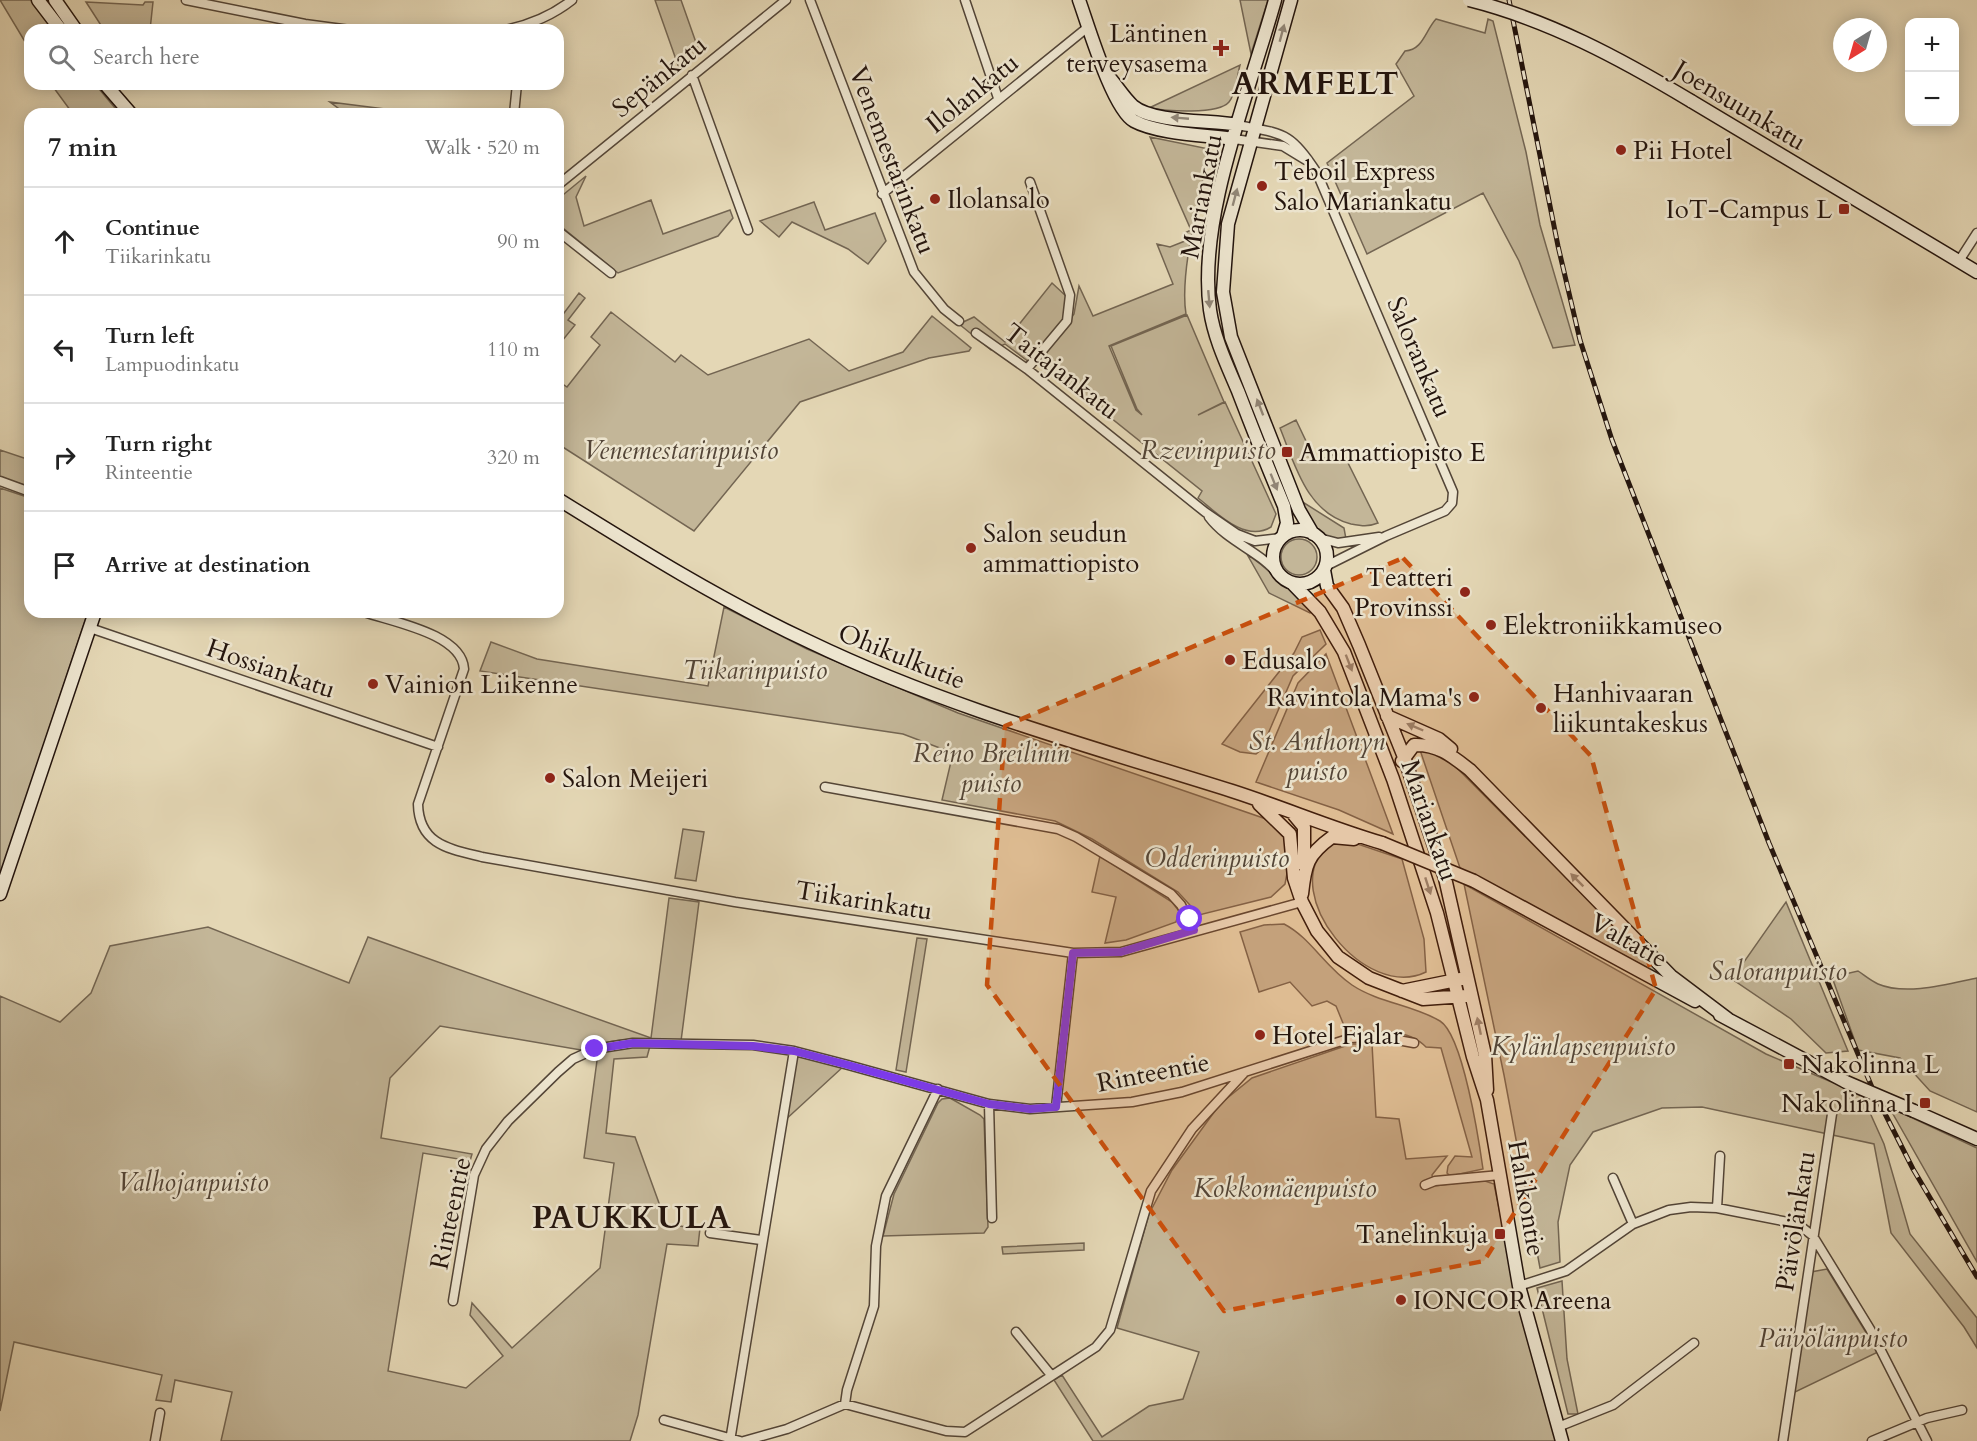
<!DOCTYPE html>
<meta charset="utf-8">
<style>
:root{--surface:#fff;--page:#f6f6f6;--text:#222;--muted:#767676;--line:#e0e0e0}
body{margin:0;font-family:Cardo,serif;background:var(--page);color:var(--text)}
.controls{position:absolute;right:18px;top:18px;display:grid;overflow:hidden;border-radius:12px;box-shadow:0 3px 15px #0003}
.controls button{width:54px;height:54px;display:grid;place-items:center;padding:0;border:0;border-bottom:2px solid var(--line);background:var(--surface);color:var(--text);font:30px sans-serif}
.compass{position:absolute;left:1833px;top:18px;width:54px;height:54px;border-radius:50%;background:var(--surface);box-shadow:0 3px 15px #0003;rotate:217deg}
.stop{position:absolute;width:18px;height:18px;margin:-14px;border:4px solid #7c3aed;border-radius:50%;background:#fff}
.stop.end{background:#7c3aed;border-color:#fff;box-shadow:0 2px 6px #0008}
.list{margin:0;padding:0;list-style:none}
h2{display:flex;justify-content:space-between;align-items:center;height:78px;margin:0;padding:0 24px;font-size:26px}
h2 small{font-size:20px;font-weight:400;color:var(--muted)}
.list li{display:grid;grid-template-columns:39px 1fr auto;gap:18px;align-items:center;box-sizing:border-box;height:108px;padding:0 24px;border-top:2px solid var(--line)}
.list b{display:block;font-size:22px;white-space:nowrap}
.list p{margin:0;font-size:20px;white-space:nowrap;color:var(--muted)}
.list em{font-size:20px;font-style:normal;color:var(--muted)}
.icon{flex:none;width:33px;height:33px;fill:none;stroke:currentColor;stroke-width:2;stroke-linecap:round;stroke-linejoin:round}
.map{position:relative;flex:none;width:1977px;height:1441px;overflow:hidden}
.search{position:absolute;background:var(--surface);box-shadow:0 3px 15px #0003;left:24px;top:24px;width:540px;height:66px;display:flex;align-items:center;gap:15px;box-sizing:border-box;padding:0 21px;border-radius:18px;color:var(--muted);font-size:22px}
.panel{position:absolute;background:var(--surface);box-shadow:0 3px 15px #0003;left:24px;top:108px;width:540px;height:510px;border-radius:18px}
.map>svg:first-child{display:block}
</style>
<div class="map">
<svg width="1977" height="1441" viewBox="0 0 1977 1441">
<rect width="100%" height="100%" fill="#e4d7b5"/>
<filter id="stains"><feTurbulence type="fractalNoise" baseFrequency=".00333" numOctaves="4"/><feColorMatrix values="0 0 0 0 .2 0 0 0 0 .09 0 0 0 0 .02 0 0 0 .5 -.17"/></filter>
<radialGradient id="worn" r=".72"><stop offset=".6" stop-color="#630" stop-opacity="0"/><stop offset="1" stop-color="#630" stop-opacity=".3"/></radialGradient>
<path fill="#c3b698" stroke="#736552" stroke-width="1.5" d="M33 0 55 30H30V50L0 0Z
M655 0H681L699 51 679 68Z
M1240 0H1268L1251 54Z
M86 2 143 5 145 2H153L150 30H104Z
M1436 19 1485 33 1488 19 1493 21 1526 152 1540 225 1575 345 1553 348 1519 261 1483 193 1367 254 1327 163 1414 96 1396 64 1405 51C1423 50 1425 31 1436 19Z
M1240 65C1237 76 1236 94 1229 102 1218 115 1166 111 1149 108Z
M51 84H95L120 114H73Z
M330 102 416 113V114H346Z
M1150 137 1209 149C1201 193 1179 272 1186 314L1109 346 1136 410 1142 415 1137 409 1111 346 1187 315 1224 402 1198 415 1225 402 1276 514 1271 527C1245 543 1217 513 1198 498L1202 491 1040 361 1074 314 1079 286 1093 316 1173 284 1157 244 1170 247 1185 241 1183 234 1191 230Z
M586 176 576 197 584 226 651 200 663 234 730 210 733 218 718 236 618 273 558 224V199Z
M814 202 825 230 875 213 886 241 868 264 848 249 792 222 779 237 760 221Z
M1052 283 1067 297 1064 320 1029 362 1005 344 991 350 959 324 974 317 1005 342Z
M579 293 585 298 568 320 575 325 558 346V321Z
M611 312 675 362 681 355 708 375 809 339 849 371 903 352 932 316 971 348 969 351 929 358 800 402 694 531 558 444V381L567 387 600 345 591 337Z
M1296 420 1316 462 1342 451 1378 523C1368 527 1362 526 1351 524 1307 513 1295 465 1280 428Z
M0 450 30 460V487L0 477Z
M0 488 30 498V612H88L0 876Z
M1301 501 1344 528 1346 539C1319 543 1310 523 1301 501Z
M1281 557a18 18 0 1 1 36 0a18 18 0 1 1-36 0Z
M1248 556 1266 563 1313 612 1310 613 1269 593Z
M724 607 807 649 958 713 1269 820 1285 836 1289 863 1285 884 1271 897 1199 915 1178 892 1092 839 1055 821 942 800 953 753 903 734 480 671 491 642 537 659 708 686Z
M1320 630 1326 644 1293 676 1261 750 1256 754 1240 752 1222 744 1294 653 1302 637Z
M1326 654 1393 834 1339 810 1256 782 1298 683Z
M1420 750 1437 752 1456 767 1660 972 1659 974 1460 868Z
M683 829 704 832 696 881 675 878Z
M1343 839 1402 859 1424 939 1426 972C1365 1002 1279 893 1326 848 1330 844 1338 842 1343 839Z
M1100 856 1172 902 1179 911 1176 922 1126 940 1105 943 1116 897 1092 892Z
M1464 884 1766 1054 1862 1095 1884 1144 1910 1234 1977 1318V1348L1964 1327 1891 1233 1874 1144 1702 1107 1662 1108 1593 1132 1570 1165 1558 1222 1560 1262 1540 1268 1504 1075Z
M669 898 699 902 681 1041C647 1037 613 1037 581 1050L440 1026 390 1078 381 1138 472 1154 470 1161 423 1153 388 1371 466 1388 503 1356 470 1315 472 1303 512 1348 600 1268 614 1163 584 1158 598 1053 613 1048 650 1046 647 1057 614 1059 606 1133 635 1137 667 1225 700 1228 698 1246 667 1244 638 1415 630 1441H221L232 1392 175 1380 171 1402 156 1400 162 1375 14 1342 0 1411V996L60 1022 91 993 110 946 208 927 349 983 368 937 651 1038Z
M1786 902 1848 1051 1826 1053 1791 1019 1732 979Z
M1284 924C1311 938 1324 966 1352 985 1379 1003 1413 1005 1440 1021 1463 1035 1479 1141 1483 1169L1450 1176 1447 1173 1448 1166 1455 1156 1472 1157 1441 1048 1426 1047C1407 1027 1372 1031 1347 1033L1336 1006 1327 1001 1312 1006 1290 982 1259 992 1240 932 1264 925Z
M917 938 927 939 906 1072 896 1070Z
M1858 971C1864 975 1871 981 1878 984 1906 996 1948 984 1977 978V1112L1930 1091 1900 1058 1858 1050 1832 977Z
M1351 1044H1372L1376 1117 1399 1119 1406 1159 1447 1156 1432 1175 1434 1186 1482 1180 1494 1184 1522 1320 1556 1441H1093L1054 1380 1062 1375 1102 1437 1149 1406 1183 1399 1199 1352 1117 1328 1149 1214 1172 1170 1220 1104 1252 1078Z
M798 1055 844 1066 783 1122 793 1060Z
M950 1098 980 1115 984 1119 988 1227 984 1233 883 1236 894 1194 938 1103 942 1099Z
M1889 1107 1977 1148V1262Z
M1084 1243V1250L1003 1254 1002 1247Z
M1827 1269 1878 1352 1791 1394 1811 1272Z
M1562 1281 1567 1359 1578 1414H1568L1537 1288Z"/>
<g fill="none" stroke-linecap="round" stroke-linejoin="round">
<g stroke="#534537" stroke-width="11">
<path id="street" d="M186 0 305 24 350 30
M810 0 914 272 944 309 959 321
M965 0 998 98
M505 30C529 25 553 15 572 0
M692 75 748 230
M514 114 517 84
M1238 125C1284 134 1291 132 1317 173L1453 492 1452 503 1445 511 1386 536 1326 566
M1234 139 1283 146 1306 160
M558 185 786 0
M882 194 1088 27
M558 231 611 273
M1959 261 1977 233
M976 333 1027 369 1205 512 1237 534 1255 541 1280 538
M1027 369 1067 321 1070 295 1030 182
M0 481 30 492
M1209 517C1228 542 1258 550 1277 573
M1319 538 1338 543 1379 537
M364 612C393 622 462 634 464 669L418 804C419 845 450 849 482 857L735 902 1073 953 1121 952 1302 902
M90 628 438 747
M825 787 1058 829 1076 837 1171 894 1181 905 1194 930
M989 1104 992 1218
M1056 1107 1073 953
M1613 1178 1633 1224
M1425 1185 1435 1181 1500 1175
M1717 1208 1720 1156
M710 1233 761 1240
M1519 1286 1566 1271 1633 1224 1669 1210 1691 1207 1717 1208 1798 1224 1813 1236 1870 1329 1927 1441
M453 1301 474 1175 486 1149 508 1121 558 1072 573 1059 595 1049 633 1043 753 1045 794 1051 848 1065 989 1104 1030 1109 1132 1102 1182 1092 1351 1038 1376 1036 1414 1043
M1016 1332 1051 1375
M845 1404 847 1390 874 1306 876 1246 886 1196 938 1089
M664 1420 740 1441
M1558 1427 1613 1405 1694 1343
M155 1441 160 1413
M730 1441 794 1051
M744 1441 787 1429 845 1404 946 1431 965 1432 1096 1347 1110 1330 1151 1191 1192 1129 1244 1073
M1783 1441 1832 1114
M1872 1441 1927 1418 1962 1410"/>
</g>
<g stroke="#23140d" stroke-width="15">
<path id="secondary" d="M38 0 61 30
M55 0 76 30
M1079 0C1088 25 1113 110 1134 121 1158 134 1206 135 1234 139
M1275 0C1250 91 1197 217 1210 310 1214 338 1227 365 1238 391 1253 430 1268 468 1284 506L1287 523 1283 536
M1291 0 1228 224 1223 292 1231 337 1299 510 1313 534
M1109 77C1117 86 1124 98 1133 106 1153 123 1212 120 1238 125
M105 84 131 114
M1691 101 1977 272
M558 499C640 550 722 601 810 642 945 707 1089 746 1232 791 1282 807 1331 828 1382 843
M1273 557a27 27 0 1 1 54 0a27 27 0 1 1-54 0Z
M1324 570 1327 586 1343 608 1359 645 1404 757 1445 878 1485 1055 1487 1090
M1293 584 1320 612 1344 652 1393 779 1437 913 1473 1057 1487 1100 1519 1286 1562 1441
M1387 716 1439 739 1451 749
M1402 761 1414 745C1438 744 1452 756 1470 770L1671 976 1728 1019
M1259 804 1290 834 1294 878 1302 902 1317 931 1338 957 1369 978 1423 999 1465 996
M1294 815 1304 827V865
M1474 881 1695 1001
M0 894 95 612
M1302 894C1305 865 1307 855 1332 837L1354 839
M1402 991 1461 979
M1720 1015 1846 1082
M1914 1111 1977 1139"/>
</g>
<use href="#street" stroke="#ede5cf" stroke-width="8"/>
<use href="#secondary" stroke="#ede5cf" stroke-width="12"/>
<g stroke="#23140d" stroke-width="5">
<path id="rail" d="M1509 0 1558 246 1580 340 1612 440 1769 843 1874 1092 1913 1169 1977 1277"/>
</g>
<use href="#rail" stroke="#ede5cf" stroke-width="3" stroke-dasharray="9" stroke-linecap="butt"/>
<g stroke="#23140d" stroke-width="15" stroke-linecap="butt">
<path id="secondary-bridge" d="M1469 0C1549 20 1621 59 1691 101
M1382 843 1474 881
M1846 1082 1914 1111"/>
</g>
<use href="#secondary-bridge" stroke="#ede5cf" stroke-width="12"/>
</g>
<defs><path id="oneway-solid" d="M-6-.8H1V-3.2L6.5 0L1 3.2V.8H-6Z" transform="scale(1.5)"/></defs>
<g fill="#928778">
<use href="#oneway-solid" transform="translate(1282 33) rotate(-75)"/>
<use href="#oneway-solid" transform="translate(1180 118) rotate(-175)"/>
<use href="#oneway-solid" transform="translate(1235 197) rotate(-75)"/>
<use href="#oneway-solid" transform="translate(1209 299) rotate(85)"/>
<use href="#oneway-solid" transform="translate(1260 407) rotate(-111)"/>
<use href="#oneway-solid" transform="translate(1274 482) rotate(68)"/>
<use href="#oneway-solid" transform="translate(1349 663) rotate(69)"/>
<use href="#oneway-solid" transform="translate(1415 727) rotate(-157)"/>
<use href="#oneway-solid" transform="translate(1577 880) rotate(-135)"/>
<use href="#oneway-solid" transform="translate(1428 886) rotate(72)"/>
<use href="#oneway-solid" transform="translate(1479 1026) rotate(-102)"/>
</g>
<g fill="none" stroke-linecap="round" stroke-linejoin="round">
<path stroke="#7c3aed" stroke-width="8" d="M595 1049 633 1043 753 1046 794 1051 848 1065 989 1104 1030 1109 1056 1107 1073 953 1121 952 1194 930 1190 919"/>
</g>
<path fill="#ca4f0c" fill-opacity="0.2" stroke="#ca4f0c" stroke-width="4.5" stroke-dasharray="12 8" stroke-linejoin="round" d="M1403 558 1591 756 1656 989 1484 1261 1224 1311 987 985 1005 726Z"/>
<g fill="#8f2418" stroke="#ede5cf" stroke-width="2">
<path d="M1218 39h6v6h6v6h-6v6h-6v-6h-6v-6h6z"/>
<circle cx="1621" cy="150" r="6"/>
<circle cx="1262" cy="186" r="6"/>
<circle cx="935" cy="199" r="6"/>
<rect x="1838" y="203" width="12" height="12" rx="3"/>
<rect x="1281" y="446" width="12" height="12" rx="3"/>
<circle cx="971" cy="548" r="6"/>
<circle cx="1465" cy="592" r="6"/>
<circle cx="1491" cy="625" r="6"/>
<circle cx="1230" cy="660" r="6"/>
<circle cx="373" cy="684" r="6"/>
<circle cx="1474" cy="697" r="6"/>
<circle cx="1541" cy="708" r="6"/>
<circle cx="550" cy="778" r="6"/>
<circle cx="1260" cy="1035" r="6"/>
<rect x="1783" y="1058" width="12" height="12" rx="3"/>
<rect x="1919" y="1097" width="12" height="12" rx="3"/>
<rect x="1494" y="1228" width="12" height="12" rx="3"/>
<circle cx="1401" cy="1300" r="6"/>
</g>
<g text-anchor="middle" stroke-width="5" stroke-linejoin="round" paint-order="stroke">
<g font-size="26" fill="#23140d" stroke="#ede5cf" text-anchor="start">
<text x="1208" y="42" text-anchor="end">Läntinen<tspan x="1208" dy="30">terveysasema</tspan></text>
<text x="1633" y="159">Pii Hotel</text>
<text x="1274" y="180">Teboil Express<tspan x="1274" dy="30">Salo Mariankatu</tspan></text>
<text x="947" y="208">Ilolansalo</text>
<text x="1832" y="218" text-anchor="end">IoT-Campus L</text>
<text x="1299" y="461">Ammattiopisto E</text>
<text x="983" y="542">Salon seudun<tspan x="983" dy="30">ammattiopisto</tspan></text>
<text x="1453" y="586" text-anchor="end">Teatteri<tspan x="1453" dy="30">Provinssi</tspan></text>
<text x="1503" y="634">Elektroniikkamuseo</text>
<text x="1242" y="669">Edusalo</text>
<text x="385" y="693">Vainion Liikenne</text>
<text x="1553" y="702">Hanhivaaran<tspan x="1553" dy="30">liikuntakeskus</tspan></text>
<text x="1462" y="706" text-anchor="end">Ravintola Mama's</text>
<text x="562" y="787">Salon Meijeri</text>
<text x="1272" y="1044">Hotel Fjalar</text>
<text x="1801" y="1073">Nakolinna L</text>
<text x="1913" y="1112" text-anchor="end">Nakolinna I</text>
<text x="1488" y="1243" text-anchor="end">Tanelinkuja</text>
<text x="1413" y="1309">IONCOR Areena</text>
</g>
<g font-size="26" fill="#23140d" stroke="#ede5cf">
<text transform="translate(659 76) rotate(-39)" y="9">Sepänkatu</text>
<text transform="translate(972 93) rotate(-39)" y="9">Ilolankatu</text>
<text transform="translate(1740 105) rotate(31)" y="9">Joensuunkatu</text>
<text transform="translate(893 160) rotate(69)" y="9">Venemestarinkatu</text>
<text transform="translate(1201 196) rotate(-79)" y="9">Mariankatu</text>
<text transform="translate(1420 357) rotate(67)" y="9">Salorankatu</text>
<text transform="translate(1062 371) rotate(38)" y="9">Taitajankatu</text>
<text transform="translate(902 656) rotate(22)" y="9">Ohikulkutie</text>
<text transform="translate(271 668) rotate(19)" y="9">Hossiankatu</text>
<text transform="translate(1430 820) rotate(71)" y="9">Mariankatu</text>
<text transform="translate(864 900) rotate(9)" y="9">Tiikarinkatu</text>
<text transform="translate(1629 940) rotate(29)" y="9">Valtatie</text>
<text transform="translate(1153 1072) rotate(-11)" y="9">Rinteentie</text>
<text transform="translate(1527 1198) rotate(80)" y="9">Halikontie</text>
<text transform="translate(450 1213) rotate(-78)" y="9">Rinteentie</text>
<text transform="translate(1795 1221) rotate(-81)" y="9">Päivölänkatu</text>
</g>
<g font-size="26" font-style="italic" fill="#534537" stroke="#ede5cf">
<text x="681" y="459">Venemestarinpuisto</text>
<text x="1208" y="459">Rzevinpuisto</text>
<text x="755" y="679">Tiikarinpuisto</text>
<text x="1317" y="750">St. Anthonyn<tspan x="1317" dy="30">puisto</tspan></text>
<text x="991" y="762">Reino Breilinin<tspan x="991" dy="30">puisto</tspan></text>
<text x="1217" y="867">Odderinpuisto</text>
<text x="1778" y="980">Saloranpuisto</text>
<text x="1583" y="1055">Kylänlapsenpuisto</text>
<text x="193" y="1191">Valhojanpuisto</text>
<text x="1285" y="1197">Kokkomäenpuisto</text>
<text x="1833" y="1347">Päivölänpuisto</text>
</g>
<g font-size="32" font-weight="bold" letter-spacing="1.5" fill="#23140d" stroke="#ede5cf">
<text x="1316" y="94">ARMFELT</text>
<text x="632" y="1228">PAUKKULA</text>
</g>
</g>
<rect width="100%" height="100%" filter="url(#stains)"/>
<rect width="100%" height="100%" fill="url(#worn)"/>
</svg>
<div class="controls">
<button>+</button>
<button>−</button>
</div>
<svg class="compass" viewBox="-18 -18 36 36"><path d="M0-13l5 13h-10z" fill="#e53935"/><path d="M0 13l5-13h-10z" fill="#767676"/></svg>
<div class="stop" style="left:1190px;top:919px"></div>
<div class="stop end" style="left:595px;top:1049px"></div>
<div class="search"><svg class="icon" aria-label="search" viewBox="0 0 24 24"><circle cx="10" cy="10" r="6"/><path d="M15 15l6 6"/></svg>Search here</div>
<section class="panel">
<h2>7 min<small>Walk · 520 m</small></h2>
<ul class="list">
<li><svg class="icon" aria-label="ahead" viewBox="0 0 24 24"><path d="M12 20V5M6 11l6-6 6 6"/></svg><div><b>Continue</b><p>Tiikarinkatu</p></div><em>90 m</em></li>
<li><svg class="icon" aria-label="left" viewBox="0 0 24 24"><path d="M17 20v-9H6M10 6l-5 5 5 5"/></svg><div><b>Turn left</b><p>Lampuodinkatu</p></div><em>110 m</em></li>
<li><svg class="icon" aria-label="right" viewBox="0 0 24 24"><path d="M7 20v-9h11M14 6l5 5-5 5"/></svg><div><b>Turn right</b><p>Rinteentie</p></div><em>320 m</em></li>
<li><svg class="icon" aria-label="arrive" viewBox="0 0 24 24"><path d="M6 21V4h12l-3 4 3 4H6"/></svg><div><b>Arrive at destination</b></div></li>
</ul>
</section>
</div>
